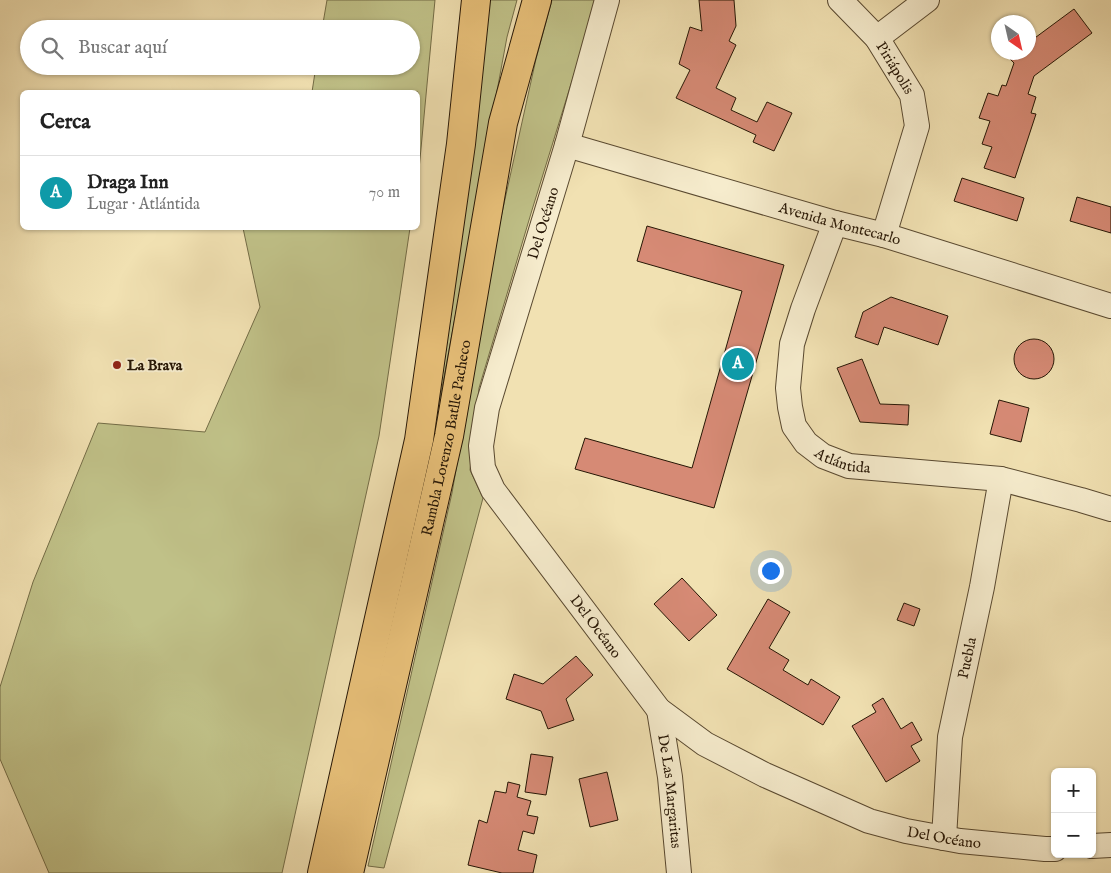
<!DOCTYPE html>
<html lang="es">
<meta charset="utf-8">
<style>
:root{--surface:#fff;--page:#f2f2f2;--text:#222;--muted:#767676;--line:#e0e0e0;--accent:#8f2418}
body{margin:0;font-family:"IM FELL English",serif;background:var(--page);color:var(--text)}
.controls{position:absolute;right:15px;bottom:15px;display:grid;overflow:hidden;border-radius:8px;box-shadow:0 1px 4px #0004}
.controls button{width:45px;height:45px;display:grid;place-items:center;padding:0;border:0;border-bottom:1px solid var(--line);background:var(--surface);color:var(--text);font:25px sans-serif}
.compass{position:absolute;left:991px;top:15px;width:45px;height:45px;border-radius:50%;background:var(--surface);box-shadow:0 1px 4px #0004;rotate:146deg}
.you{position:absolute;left:770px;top:570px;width:18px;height:18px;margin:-12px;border:4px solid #fff;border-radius:50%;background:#1a73e8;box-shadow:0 0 0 8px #1a73e833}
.badge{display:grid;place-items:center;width:32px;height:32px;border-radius:50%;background:var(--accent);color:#fff;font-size:16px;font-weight:700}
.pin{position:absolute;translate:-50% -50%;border:2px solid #fff;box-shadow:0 1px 5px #0006}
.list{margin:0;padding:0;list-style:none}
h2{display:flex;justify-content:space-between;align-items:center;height:65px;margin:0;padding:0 20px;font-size:21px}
h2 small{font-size:16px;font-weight:400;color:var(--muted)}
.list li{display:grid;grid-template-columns:32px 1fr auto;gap:15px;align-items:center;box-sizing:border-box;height:75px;padding:0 20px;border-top:1px solid var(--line)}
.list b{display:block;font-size:19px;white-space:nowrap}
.list p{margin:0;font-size:16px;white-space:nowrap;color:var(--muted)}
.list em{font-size:16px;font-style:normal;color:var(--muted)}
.icon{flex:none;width:28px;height:28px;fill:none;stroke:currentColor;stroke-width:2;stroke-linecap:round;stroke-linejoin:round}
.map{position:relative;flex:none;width:1111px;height:873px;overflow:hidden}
.search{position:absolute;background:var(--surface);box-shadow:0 1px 4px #0004;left:20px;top:20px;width:400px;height:55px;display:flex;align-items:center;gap:12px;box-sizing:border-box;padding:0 18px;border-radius:28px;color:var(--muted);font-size:19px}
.panel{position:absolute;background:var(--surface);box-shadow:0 1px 4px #0004;left:20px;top:90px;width:400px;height:140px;border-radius:8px}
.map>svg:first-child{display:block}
</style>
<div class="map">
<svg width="1111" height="873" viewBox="0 0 1111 873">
<rect width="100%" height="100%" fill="#f1e1b2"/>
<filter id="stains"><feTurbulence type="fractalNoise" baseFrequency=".004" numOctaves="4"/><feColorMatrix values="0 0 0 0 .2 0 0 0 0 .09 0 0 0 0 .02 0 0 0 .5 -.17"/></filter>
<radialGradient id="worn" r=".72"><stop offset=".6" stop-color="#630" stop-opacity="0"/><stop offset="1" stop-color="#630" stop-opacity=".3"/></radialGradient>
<path fill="#c0c188" stroke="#736c46" d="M327 0H435L418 180V92H312L316 66H411V29H322Z
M485 0H517L507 37 436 420 468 191Z
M552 0H597L532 210 479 388 470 470 483 498 384 868 368 866 452 493 494 249 536 59Z
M243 228H410L379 436 282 873H49L0 759V687L33 582 98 423 205 432 260 307Z"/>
<path fill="#d68a75" stroke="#261605" d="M699 0H734L736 26 729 41 736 45 716 88 736 98 731 110 757 122 767 102 792 113 774 151 753 142 756 135 676 98 690 70 679 64 690 27 702 31Z
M1074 9 1092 33 1034 76 1028 94 1036 97 1031 113 1036 114 1015 178 984 168 992 147 982 144 990 121 979 118 988 93 998 96 1002 85 1006 86 1014 63 1009 58 1016 52H1028V43Z
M962 178 1024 198 1017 221 954 201Z
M1077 197 1111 207V233L1070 221Z
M647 226 784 265 714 508 575 469 585 438 692 468 742 291 637 261Z
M891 297 948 316 938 345 884 327 878 345 855 337 863 312Z
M1014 359a20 20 0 1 1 40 0a20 20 0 1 1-40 0Z
M862 359 880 404 909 405 908 425 860 422 837 368Z
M999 400 1029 408 1021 442 990 434Z
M682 578 717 615 689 641 654 604Z
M768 599 790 612 769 648 789 660 783 670 808 685 811 679 840 697 823 725 727 669Z
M904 603 920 609 914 626 897 620Z
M576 656 593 675 566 699 574 720 548 729 541 711 506 699 514 674 543 684Z
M883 698 901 729 912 722 922 740 911 746 920 761 886 782 852 726 876 712 872 705Z
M531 754 553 757 546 795 525 792Z
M607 772 618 820 590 827 579 779Z
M508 782 520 785 517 797 531 801 527 815 538 817 534 834 523 831 518 850 537 855 533 873H502L468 865 479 820 487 823 495 791 506 793Z"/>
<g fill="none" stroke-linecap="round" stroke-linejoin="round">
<g stroke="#594930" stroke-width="26">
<g id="minor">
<path id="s1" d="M607 0 567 145 487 408 481 446 483 468 493 490 659 710 705 744 765 775 869 821 906 831 960 841 1045 849H1055"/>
<path id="s2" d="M840 0 877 38 912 95 917 126 884 235"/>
<path d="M877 38 927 0"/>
<path id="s3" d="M567 145 835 223 884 235 1111 306"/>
<path id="s4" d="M835 223 803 309 792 344 788 388 790 407 794 426 806 443 823 456 849 466 1001 479 1081 500 1111 509"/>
<path id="s5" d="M659 710 670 777 679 873"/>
<path id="s6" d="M944 838 950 737 982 587 1001 479"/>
<path d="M1092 846 1111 845"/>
</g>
</g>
<g stroke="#261605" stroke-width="30">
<g id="major">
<path d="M322 873 419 440 461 144 476 0"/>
<path id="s7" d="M349 873 449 436 503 123 537 0"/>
</g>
</g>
<use href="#minor" stroke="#f6eccd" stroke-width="24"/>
<use href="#major" stroke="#e8c079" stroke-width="28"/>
</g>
<circle fill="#8f2418" stroke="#f6eccd" stroke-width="2" cx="117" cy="365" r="5"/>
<g text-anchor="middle" stroke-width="4" stroke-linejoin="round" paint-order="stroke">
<g font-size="15" fill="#261605" stroke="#f6eccd">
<text dy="5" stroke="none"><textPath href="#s2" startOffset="88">Piriápolis</textPath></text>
<text transform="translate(543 223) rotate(-73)" y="5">Del Océano</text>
<text dy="5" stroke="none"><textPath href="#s3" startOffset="284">Avenida Montecarlo</textPath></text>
<text dy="5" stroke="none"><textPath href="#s7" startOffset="446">Rambla Lorenzo Batlle Pacheco</textPath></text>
<text dy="5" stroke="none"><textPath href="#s4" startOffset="274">Atlántida</textPath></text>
<text dy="5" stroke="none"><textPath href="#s1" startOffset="681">Del Océano</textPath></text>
<text dy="5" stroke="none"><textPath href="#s6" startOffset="182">Puebla</textPath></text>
<text dy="5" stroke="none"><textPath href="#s5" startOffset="82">De Las Margaritas</textPath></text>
<text dy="5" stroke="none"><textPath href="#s1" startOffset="1101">Del Océano</textPath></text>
</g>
<g font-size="15" font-weight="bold" fill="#261605" stroke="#f6eccd" text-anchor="start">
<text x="127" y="370">La Brava</text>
</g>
</g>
<rect width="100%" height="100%" filter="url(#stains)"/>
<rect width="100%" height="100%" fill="url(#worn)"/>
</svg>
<div class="controls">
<button>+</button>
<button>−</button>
</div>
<svg class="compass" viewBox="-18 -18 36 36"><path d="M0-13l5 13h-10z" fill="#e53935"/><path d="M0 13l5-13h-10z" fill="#767676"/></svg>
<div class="you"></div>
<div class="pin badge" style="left:738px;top:364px;background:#0f9aa8">A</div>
<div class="search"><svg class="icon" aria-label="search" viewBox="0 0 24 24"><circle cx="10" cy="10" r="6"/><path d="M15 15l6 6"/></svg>Buscar aquí</div>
<section class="panel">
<h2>Cerca<small></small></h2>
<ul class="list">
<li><span class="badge" style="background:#0f9aa8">A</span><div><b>Draga Inn</b><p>Lugar · Atlántida</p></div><em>70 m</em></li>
</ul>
</section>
</div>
